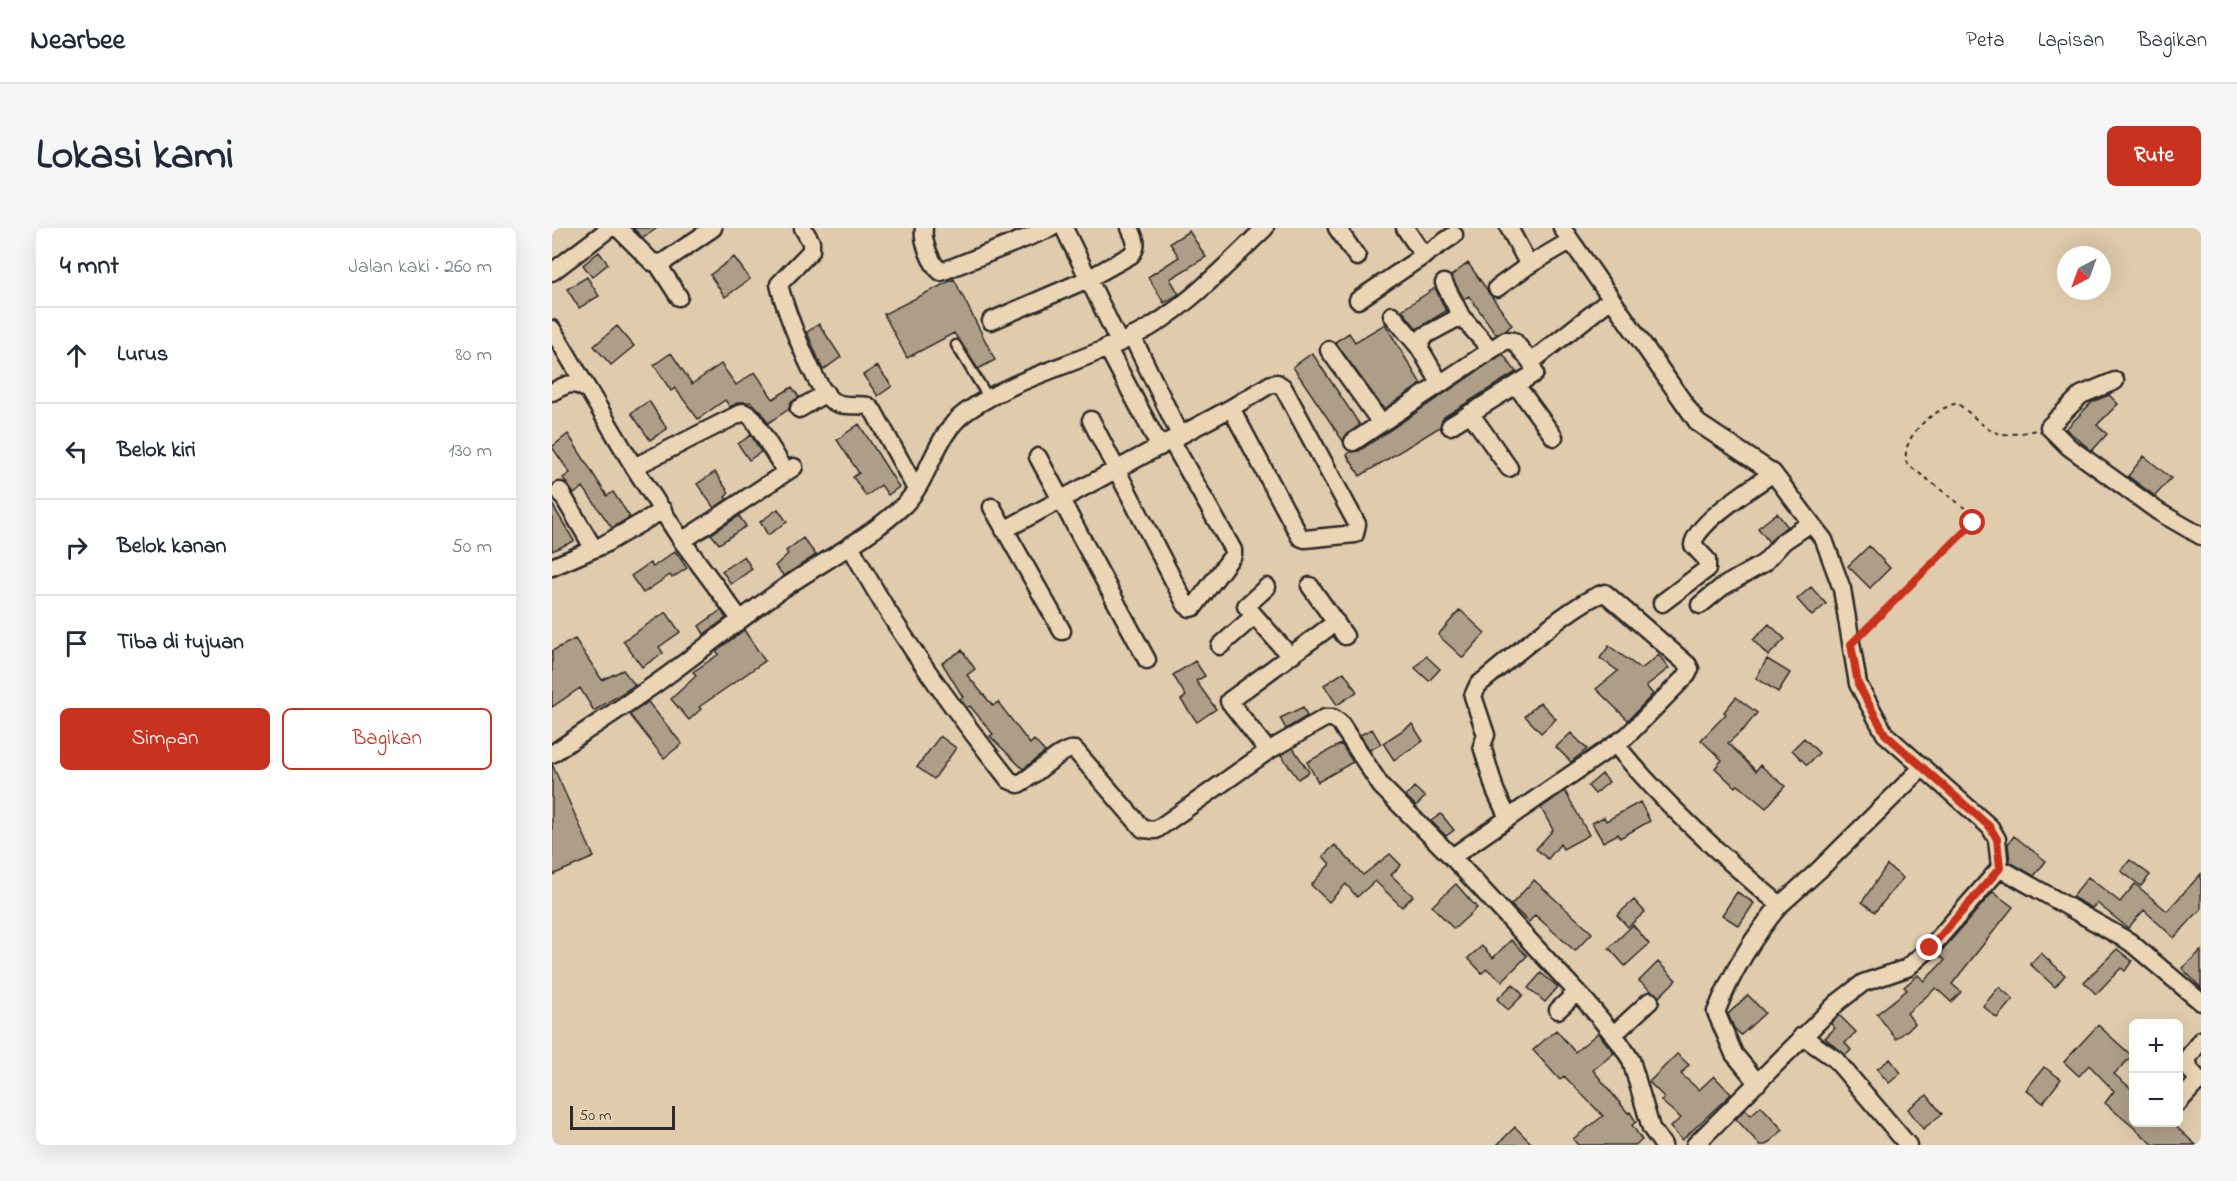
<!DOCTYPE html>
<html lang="id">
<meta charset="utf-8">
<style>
:root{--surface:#fff;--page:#f6f6f7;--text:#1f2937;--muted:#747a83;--line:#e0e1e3;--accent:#c8321e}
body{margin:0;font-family:"Indie Flower",sans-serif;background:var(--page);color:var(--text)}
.controls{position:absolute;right:18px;bottom:18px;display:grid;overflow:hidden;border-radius:9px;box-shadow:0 6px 24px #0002}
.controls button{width:54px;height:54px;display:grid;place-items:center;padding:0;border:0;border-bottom:2px solid var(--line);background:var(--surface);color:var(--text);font:30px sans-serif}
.compass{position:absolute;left:1505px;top:18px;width:54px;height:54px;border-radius:50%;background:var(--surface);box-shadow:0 6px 24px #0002;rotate:221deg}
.scale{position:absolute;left:18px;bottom:15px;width:105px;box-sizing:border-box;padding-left:6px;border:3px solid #2b2b2b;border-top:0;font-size:16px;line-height:21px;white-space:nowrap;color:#2b2b2b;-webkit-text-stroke:4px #ecd5b4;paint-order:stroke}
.stop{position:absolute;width:18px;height:18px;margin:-14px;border:4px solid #c8321e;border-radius:50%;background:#fff}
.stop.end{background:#c8321e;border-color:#fff;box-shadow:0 2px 6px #0008}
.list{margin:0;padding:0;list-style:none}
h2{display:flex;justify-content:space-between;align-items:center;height:78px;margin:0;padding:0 24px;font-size:26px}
h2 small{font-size:20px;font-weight:400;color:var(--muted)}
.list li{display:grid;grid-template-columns:39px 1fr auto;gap:18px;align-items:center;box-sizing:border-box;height:96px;padding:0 24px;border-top:2px solid var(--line)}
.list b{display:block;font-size:22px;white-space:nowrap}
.list em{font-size:20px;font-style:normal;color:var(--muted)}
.actions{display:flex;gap:12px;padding:18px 24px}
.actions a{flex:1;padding:14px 0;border:2px solid var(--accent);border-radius:9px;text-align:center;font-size:21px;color:var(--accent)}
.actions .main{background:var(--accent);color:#fff}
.icon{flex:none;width:33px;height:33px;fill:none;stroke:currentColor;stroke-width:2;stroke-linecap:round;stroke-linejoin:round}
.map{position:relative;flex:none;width:1649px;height:917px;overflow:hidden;border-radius:9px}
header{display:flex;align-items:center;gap:36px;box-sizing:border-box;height:84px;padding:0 30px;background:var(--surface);border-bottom:2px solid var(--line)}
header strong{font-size:28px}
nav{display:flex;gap:33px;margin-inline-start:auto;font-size:21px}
.intro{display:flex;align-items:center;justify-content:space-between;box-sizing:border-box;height:144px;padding:0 36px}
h1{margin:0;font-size:42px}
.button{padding:15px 27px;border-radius:9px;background:var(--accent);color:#fff;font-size:21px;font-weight:700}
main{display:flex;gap:36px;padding:0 36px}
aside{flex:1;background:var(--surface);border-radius:9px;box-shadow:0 6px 24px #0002}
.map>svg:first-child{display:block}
</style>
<header>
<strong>Nearbee</strong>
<nav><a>Peta</a><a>Lapisan</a><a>Bagikan</a></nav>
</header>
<div class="intro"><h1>Lokasi kami</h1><a class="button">Rute</a></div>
<main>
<aside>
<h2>4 mnt<small>Jalan kaki · 260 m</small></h2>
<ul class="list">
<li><svg class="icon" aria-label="ahead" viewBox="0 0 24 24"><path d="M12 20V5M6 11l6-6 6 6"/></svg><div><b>Lurus</b></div><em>80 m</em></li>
<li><svg class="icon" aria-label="left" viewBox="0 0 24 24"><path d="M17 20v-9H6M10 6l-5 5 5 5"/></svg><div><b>Belok kiri</b></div><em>130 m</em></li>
<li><svg class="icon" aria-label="right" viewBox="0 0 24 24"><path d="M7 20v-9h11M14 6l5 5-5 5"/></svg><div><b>Belok kanan</b></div><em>50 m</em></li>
<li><svg class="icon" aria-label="arrive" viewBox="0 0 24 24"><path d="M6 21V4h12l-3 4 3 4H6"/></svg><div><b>Tiba di tujuan</b></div></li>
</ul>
<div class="actions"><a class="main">Simpan</a><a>Bagikan</a></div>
</aside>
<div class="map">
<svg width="1649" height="917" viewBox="0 0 1649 917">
<rect width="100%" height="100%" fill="#e0cbac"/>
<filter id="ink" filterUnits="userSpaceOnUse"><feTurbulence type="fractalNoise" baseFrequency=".0167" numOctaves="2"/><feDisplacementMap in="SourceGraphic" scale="12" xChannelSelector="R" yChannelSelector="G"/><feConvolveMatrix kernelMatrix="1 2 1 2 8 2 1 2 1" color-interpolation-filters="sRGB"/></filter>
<g filter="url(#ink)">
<path fill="#ae9e88" stroke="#2b2b2b" stroke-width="1.5" d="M81 0H105L91 10Z
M637 3 654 29 618 51 627 66 612 75 596 49 627 29 618 15Z
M47 24 56 36 40 49 31 37Z
M182 29 198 51 173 69 158 47Z
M916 35 960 97 954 102 944 106 917 68 912 71 899 48Z
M35 49 47 68 27 80 15 61Z
M402 51 443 132 426 141 402 105 355 130 332 86Z
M883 60 894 83 865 101 850 82Z
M267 96 289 129 271 142 255 104Z
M833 96 869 156 832 181 783 114 797 105 803 114Z
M65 98 82 118 59 137 42 118Z
M119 125 140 156 169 136 184 157 203 144 221 171 240 159 247 169 238 175 237 181 216 195 209 183 198 174H187L178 179 173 172 146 191 123 160 119 163 102 137Z
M760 125 808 197 795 206 791 213 741 139Z
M951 126 964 144 892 189 888 199 808 248 795 227 798 224 807 223Z
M325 138 340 158 326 168 311 147Z
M1557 167 1566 176 1545 197 1555 206 1540 223 1514 201 1540 174Z
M97 173 115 201 98 212 79 185Z
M307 196 347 259 336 267 329 257 314 268 301 249 307 245 285 212Z
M16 206 55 268 61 264 78 289 60 300 31 259 22 266 11 250 18 245 0 219Z
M199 207 209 224 197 232 186 216Z
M1592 228 1619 250 1603 268 1576 248Z
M163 244 177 265 173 269 175 271 162 280 145 256Z
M0 276 22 313 0 323Z
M226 281 235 294 216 307 208 294Z
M1225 285 1235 298 1217 314 1206 300Z
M187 288 194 298 167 316 159 306Z
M251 310 264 327 232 348 223 338 236 326 234 323Z
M1317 318 1338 340 1318 360 1296 338Z
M123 323 135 340 120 350 118 347 91 365 79 348 98 335 101 339Z
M192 328 200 341 179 356 170 343Z
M1259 359 1274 376 1260 388 1245 371Z
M169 382 174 390 152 406 147 398Z
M908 382 933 405 911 430 886 407Z
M114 384 128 404 107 419 111 425 90 439 71 413Z
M1217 396 1233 411 1216 428 1201 412Z
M192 402 213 433 147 479 149 481 137 492 119 471 144 448 141 444 167 426 164 423Z
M23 411 50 452 71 442 83 457 42 483 28 460 0 479V423Z
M1057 418 1089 441 1107 427 1117 440 1094 458 1101 466 1076 492 1044 461 1066 443 1048 430Z
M410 422 423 441 415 447 441 478 446 474 478 516 482 512 493 524 471 541 438 508 441 506 418 478 415 480 412 476 408 471 411 469 390 435Z
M874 428 888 441 877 453 863 440Z
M1215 431 1238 445 1226 464 1204 450Z
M643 433 653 448 644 453 664 481 645 494 629 472 634 468 621 447Z
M792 444 805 464 785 477 772 457Z
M1184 469 1205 485 1193 500 1176 515 1204 543 1208 537 1233 558 1214 580 1186 557 1183 559 1163 540 1170 532 1149 512 1174 486 1172 484Z
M96 474 130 516 112 530 78 487Z
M988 474 1004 491 989 505 973 488Z
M751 479 755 488 734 501 728 490Z
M860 496 871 513 842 532 831 515Z
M820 501 829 516 818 522 808 507Z
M1019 505 1035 521 1019 534 1004 519Z
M388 508 404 520 382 551 365 539Z
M1252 510 1267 525 1255 537 1240 522Z
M789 516 801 534 766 554 755 534Z
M741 520 757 544 746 551 729 527Z
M0 536 42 629 0 647Z
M1050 546 1057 554 1043 566 1036 558Z
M862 559 873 569 864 578 854 568Z
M1013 563 1037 607 1011 621 1008 616 996 631 984 621 1001 602 989 580Z
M1088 574 1098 593 1068 610 1066 606 1051 614 1040 595 1052 589 1054 593Z
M889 586 902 602 894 608 879 593Z
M1462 608 1494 633 1482 648 1458 634 1456 616Z
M783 617 811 647 838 626 849 637 839 647 861 668 850 679 823 653 805 669 794 656 777 674 759 657 778 636 771 628Z
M1578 632 1598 647 1589 658 1569 643Z
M1335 637 1351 650 1323 684 1310 674Z
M1649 646V681L1622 710 1592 682 1576 700 1545 675 1540 680 1520 669 1536 649 1568 674 1583 656 1615 683Z
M982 652 1040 705 1023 723 983 687 977 694 959 677Z
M904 656 925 680 902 701 880 678Z
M1185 664 1202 675 1187 698 1170 687Z
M1441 664 1461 679 1400 756 1409 764 1399 774 1384 760 1355 785 1363 796 1344 811 1325 786 1355 762 1352 759 1366 747 1372 753 1393 732 1386 727Z
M1082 672 1093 684 1076 699 1065 687Z
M1081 697 1097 716 1073 738 1057 720Z
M959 712 975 728 950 753 935 741 930 745 916 730 930 718 941 730Z
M1565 721 1580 733 1573 743 1569 740 1544 766 1532 754Z
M1649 723V760L1630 740Z
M1489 725 1513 747 1503 759 1478 736Z
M1106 734 1124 752 1107 769 1087 753Z
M989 745 1006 759 993 774 976 760Z
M961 756 971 767 956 782 945 771Z
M1447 759 1461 771 1445 790 1431 778Z
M1196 767 1213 785 1189 807 1182 800 1176 786Z
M1287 787 1304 804 1293 815 1299 822 1294 827 1273 810 1283 800 1279 796Z
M1546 797 1580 828 1562 846 1581 862V894H1619L1644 917H1602L1553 875 1562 863 1537 837 1527 848 1512 834Z
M1004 802 1023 824 1046 805 1059 821 1062 825 1041 842 1076 885 1078 884 1084 894 1080 897 1090 912 1083 917H1026L1021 911 1051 888 1012 848 1008 852 981 822Z
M1125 826 1137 837 1129 846 1147 862 1162 848 1179 866 1130 912 1118 899 1129 890 1109 873 1112 869 1097 854Z
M1338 831 1349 845 1337 855 1325 841Z
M1492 839 1509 851 1491 875 1474 862Z
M1375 867 1390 886 1371 901 1356 881Z
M1209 878 1231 902 1214 917H1208L1184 891 1193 881 1199 887Z
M963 899 981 917H945Z"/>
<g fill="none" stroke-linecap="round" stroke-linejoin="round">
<g stroke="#2b2b2b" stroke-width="13">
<path id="lane" d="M404 117 436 169"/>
</g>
<g stroke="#2b2b2b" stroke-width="21">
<path id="street" d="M66 0 100 34 110 35 161 0
M251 0 259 14V23L227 56C232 79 262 158 279 172 289 180 304 176 316 178L322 184 364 261
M372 0C370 13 379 36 389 44L499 0
M512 0 567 114
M785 0 805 29
M853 0 872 28
M957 0 977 37 1018 13
M1010 0 1146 195 1221 245 1272 312 1290 361 1306 456 1333 506 1438 599 1445 611 1448 640 1578 714 1649 774
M105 35 127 69
M0 44 58 0
M892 55 909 88
M945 60 977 37
M806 72 902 7
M840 87 867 119
M439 93 536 51 579 27C587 17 583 11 578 0
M0 101 82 239 130 313 188 391
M580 108 628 207
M555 119 608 219
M777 122 829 195
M1563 153 1529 167 1497 199 1517 219 1607 284 1649 308
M888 155 867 119 872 108 909 88 939 122
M964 157 1002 209
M0 164C13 157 21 152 34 161
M247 181 274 165
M918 185 957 240
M539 192 634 377 638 380 642 379 681 327V322L619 212
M898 198 983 145 979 134
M801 214 954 112 962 113 979 134 1059 71
M486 229 595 432
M82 239 191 184 200 189 234 244
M8 263 42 321
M440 279 510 403
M452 302 679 180 719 156 725 155 731 159 805 296 803 306 753 311 748 309 679 180
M130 313 242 239
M298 317C341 400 399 478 457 552L466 556C483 549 510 518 523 522L591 601 604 602 716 523 773 490H781L788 495 829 558 900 629 1037 777 1068 815 1079 832 1099 900 1111 917
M0 339 51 317 111 282
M758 358 793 408
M715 359 694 378 738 428
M1110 375 1155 341V332L1141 317C1144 294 1202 259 1221 245
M1148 377 1170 359 1212 335 1232 313 1259 295
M668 418 702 388
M1064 517C1112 576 1169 628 1228 677L1266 643 1371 539
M716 523 677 473 784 394
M0 526C36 501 73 478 109 452 149 423 188 391 229 362 269 334 316 311 352 277 379 250 382 207 414 184 465 148 529 135 584 107 633 82 674 37 713 0
M900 629 1075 508 1135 447 1138 441 1136 437 1053 365C1027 370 951 437 926 457L921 468 934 507 930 518 943 562 956 590
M1006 782 1025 764
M1062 806 1098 773
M1250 808 1283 831 1356 917
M1649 812 1635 831 1638 842 1649 854
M1206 855 1182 826 1164 784C1180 744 1200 710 1228 677
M1626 875 1647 852
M1143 917 1285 775 1311 755 1355 740 1378 720 1448 640"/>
</g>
<path stroke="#2b2b2b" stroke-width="2" stroke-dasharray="4.5 4.5" stroke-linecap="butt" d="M1312 403 1421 295 1418 284 1355 236C1347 209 1381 182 1405 175 1440 202 1436 213 1484 202"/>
<use href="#lane" stroke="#ecd5b4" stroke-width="8"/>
<use href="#street" stroke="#ecd5b4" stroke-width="16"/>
</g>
</g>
<g fill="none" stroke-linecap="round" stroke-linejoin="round" filter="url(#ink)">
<path stroke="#c8321e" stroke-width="8" d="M1378 720 1448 640 1445 611 1438 599 1333 506 1306 456 1299 416 1421 295"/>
</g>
</svg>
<div class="controls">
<button>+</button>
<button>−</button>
</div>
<svg class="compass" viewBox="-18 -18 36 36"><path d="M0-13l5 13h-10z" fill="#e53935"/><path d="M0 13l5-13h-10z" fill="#747a83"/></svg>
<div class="scale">50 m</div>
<div class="stop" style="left:1421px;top:295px"></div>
<div class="stop end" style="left:1378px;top:720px"></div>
</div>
</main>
